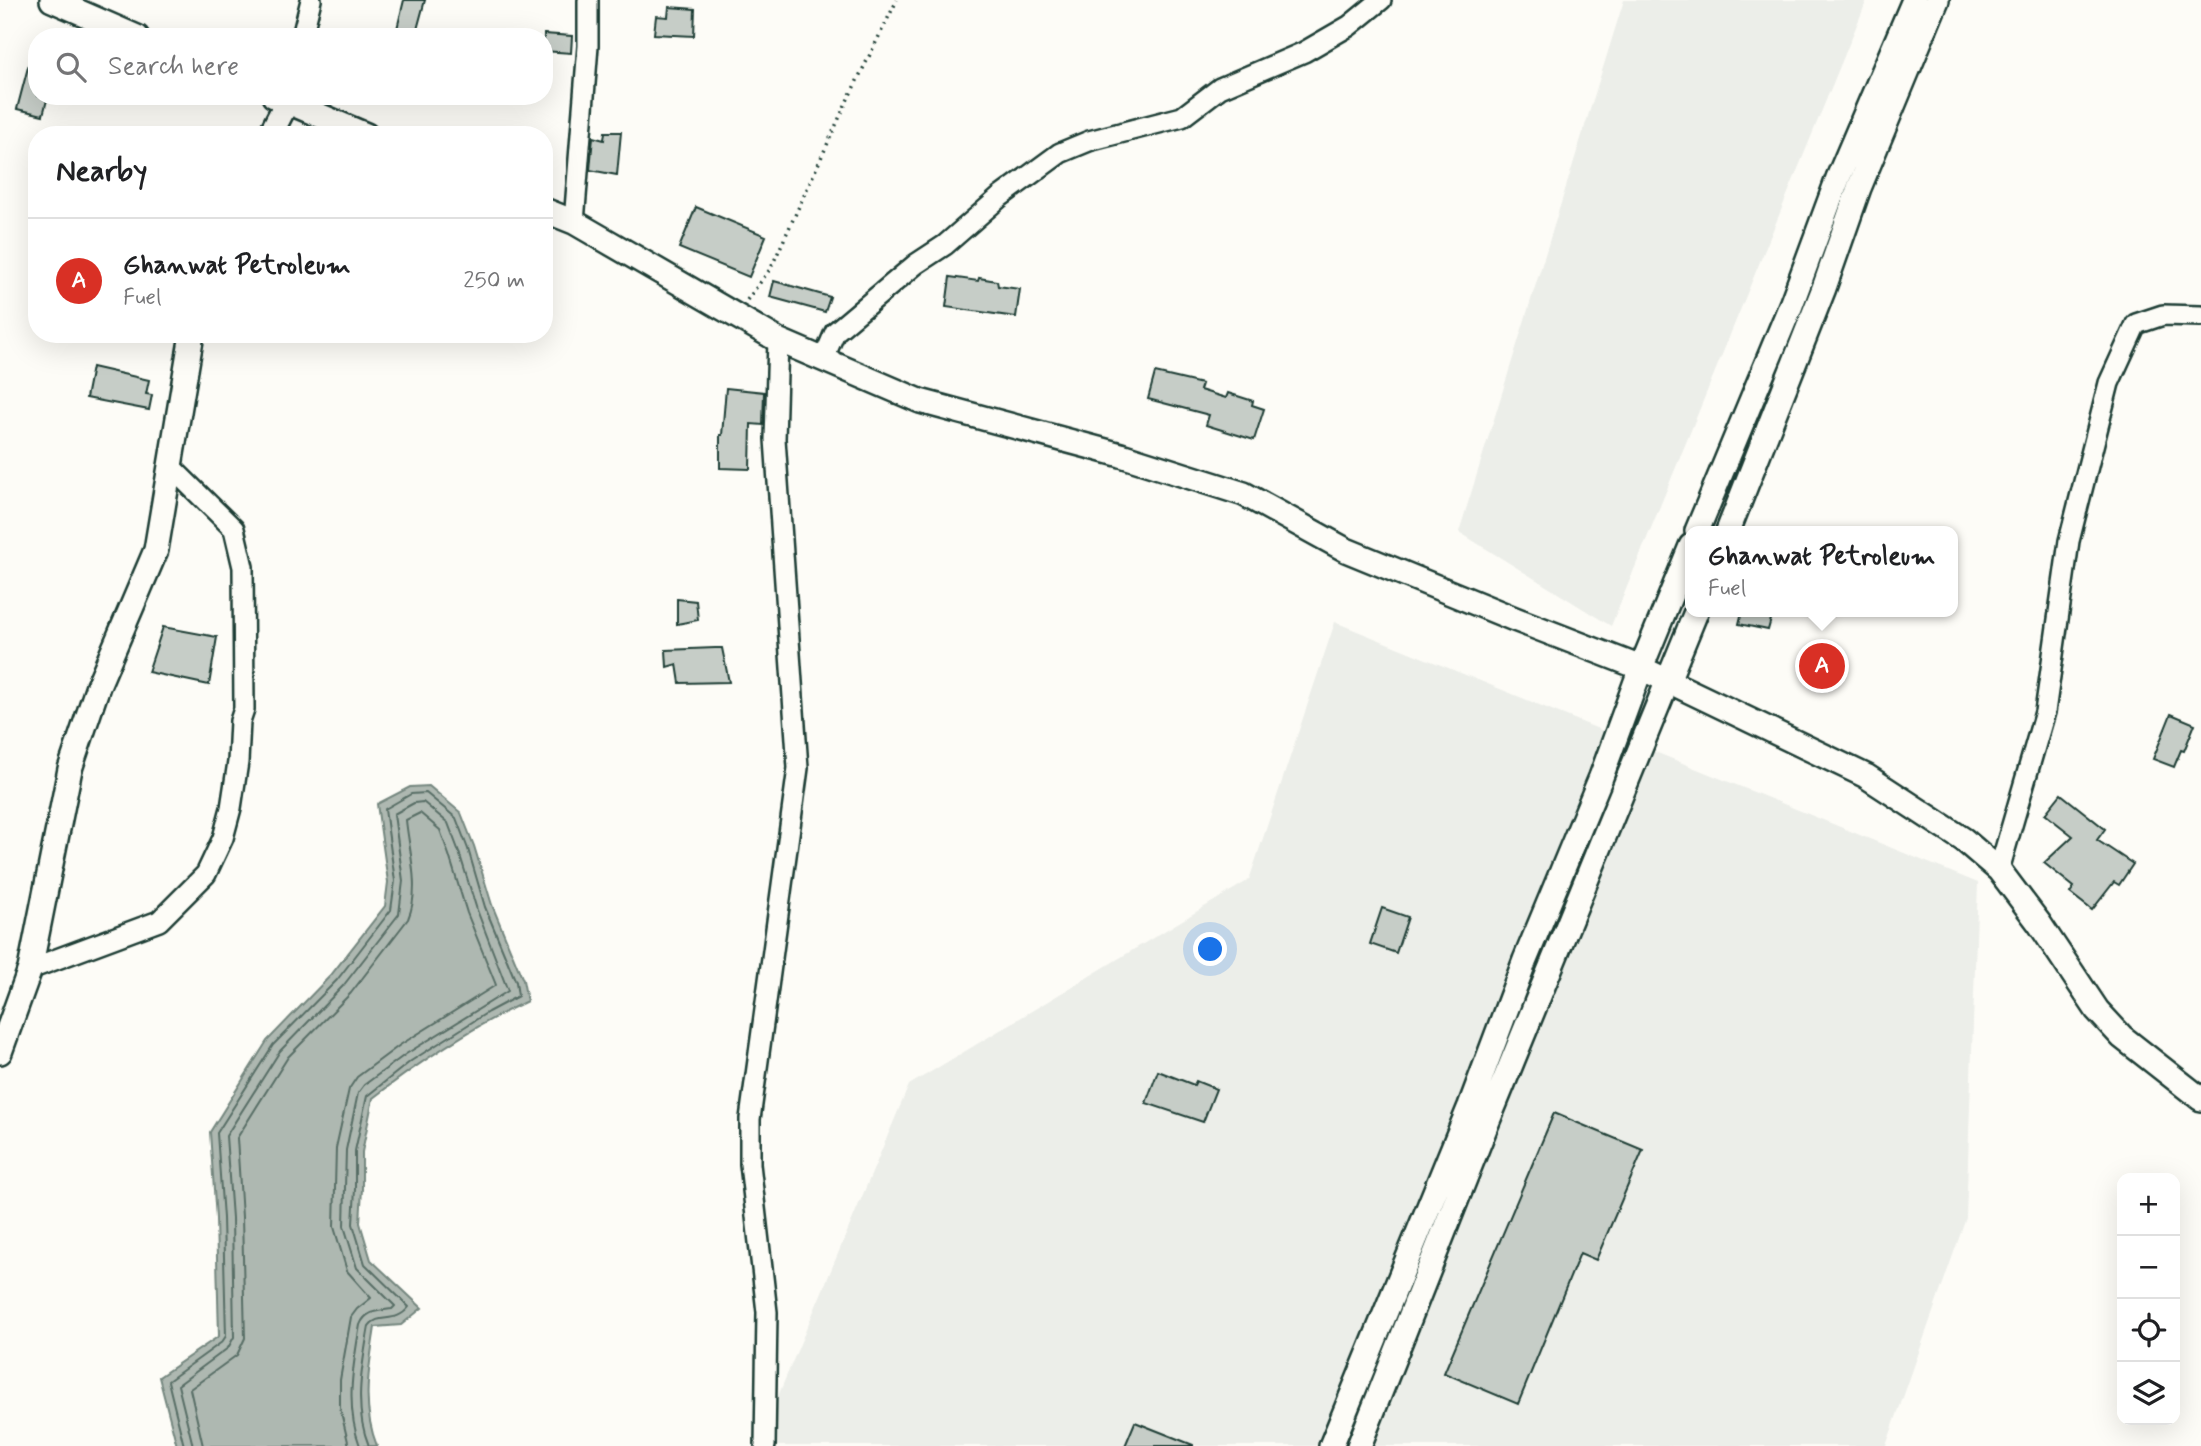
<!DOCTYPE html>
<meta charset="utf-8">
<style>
:root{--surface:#fff;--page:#f2f2f2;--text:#202124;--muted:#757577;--line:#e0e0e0;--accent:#d93025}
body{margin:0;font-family:Mynerve,sans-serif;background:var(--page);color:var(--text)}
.controls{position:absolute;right:21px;bottom:21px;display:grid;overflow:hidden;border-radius:14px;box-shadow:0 7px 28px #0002}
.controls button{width:63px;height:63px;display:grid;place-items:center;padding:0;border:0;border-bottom:2px solid var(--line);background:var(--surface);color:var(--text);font:35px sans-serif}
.you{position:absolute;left:1211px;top:950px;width:24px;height:24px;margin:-18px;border:5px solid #fff;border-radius:50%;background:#1a73e8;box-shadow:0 0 0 10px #1a73e833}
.badge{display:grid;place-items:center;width:46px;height:46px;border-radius:50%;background:var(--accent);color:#fff;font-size:23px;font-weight:700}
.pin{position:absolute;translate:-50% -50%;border:4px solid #fff;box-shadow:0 2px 7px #0006}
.popup{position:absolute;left:1685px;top:526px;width:273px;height:91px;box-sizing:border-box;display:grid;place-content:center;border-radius:14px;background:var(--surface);filter:drop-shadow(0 2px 5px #0005);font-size:23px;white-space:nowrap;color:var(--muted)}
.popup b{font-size:26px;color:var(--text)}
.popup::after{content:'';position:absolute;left:50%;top:100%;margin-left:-14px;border:14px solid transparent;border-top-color:var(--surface)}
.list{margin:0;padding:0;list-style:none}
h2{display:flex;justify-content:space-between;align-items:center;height:91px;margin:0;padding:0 28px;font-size:30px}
h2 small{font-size:23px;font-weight:400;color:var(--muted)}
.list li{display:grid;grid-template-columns:46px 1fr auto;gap:21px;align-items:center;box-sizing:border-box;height:126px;padding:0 28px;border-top:2px solid var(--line)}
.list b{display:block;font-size:26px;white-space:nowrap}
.list p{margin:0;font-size:23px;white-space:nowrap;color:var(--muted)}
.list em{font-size:23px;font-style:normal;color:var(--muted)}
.icon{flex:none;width:38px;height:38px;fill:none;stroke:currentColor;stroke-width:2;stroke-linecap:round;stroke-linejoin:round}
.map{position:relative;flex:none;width:2201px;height:1446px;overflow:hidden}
.search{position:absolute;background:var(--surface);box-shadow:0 7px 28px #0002;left:28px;top:28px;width:525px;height:77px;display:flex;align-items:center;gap:18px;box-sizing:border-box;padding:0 24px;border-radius:28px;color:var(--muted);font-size:26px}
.panel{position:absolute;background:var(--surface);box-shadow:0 7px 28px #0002;left:28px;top:126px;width:525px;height:217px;border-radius:28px}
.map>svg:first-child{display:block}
</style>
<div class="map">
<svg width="2201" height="1446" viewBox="0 0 2201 1446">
<rect width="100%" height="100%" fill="#fdfcf7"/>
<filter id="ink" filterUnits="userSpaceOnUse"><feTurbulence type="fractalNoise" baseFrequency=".0143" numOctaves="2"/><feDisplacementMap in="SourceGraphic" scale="14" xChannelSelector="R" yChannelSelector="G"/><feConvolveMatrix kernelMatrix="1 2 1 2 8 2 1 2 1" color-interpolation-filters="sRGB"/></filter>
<g filter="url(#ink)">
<path fill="#eceee9" d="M1624 0H1867L1611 626 1459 532Z
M1335 622 1978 883 1966 1218 1886 1446H757L909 1085 1249 880Z"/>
<path fill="#aeb8b1" stroke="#75877f" stroke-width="2" d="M429 786 461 813 474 846 492 905 523 980 527 1001C472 1027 421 1061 373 1098L362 1152V1189L360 1223 371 1260 422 1308 401 1325 375 1327C369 1368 361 1406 377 1446H177L159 1377 219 1336 216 1219 210 1132 267 1041 331 975 385 906 388 882 377 804 410 787Z"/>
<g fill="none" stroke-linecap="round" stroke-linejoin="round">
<path stroke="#586e66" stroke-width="2" d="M184 1446 168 1381 222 1342 226 1336 223 1218 217 1133 273 1045 337 980 391 910 395 881 385 809 411 794 426 793 456 818 468 849 485 907 516 982 518 996 488 1012 411 1061 367 1096 355 1151V1189L353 1224 365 1264 409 1307C395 1325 379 1312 369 1326 362 1366 353 1407 369 1446
M193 1446 178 1385 228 1348 234 1337 232 1218 226 1136 280 1051 343 986 399 914 403 881 394 814 414 803 423 802 448 823 459 852 477 910 508 991 406 1054 364 1085 358 1093 346 1150 344 1226 357 1268 395 1306 392 1309C378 1311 366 1310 360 1325 353 1366 345 1406 360 1446
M203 1446 190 1389 237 1355 245 1338 242 1217 237 1138 288 1057 351 993 408 919C421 889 409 851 406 820L420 813 440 830 449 855 467 913 496 985 400 1045 357 1077 349 1089 336 1148 334 1227 347 1271 371 1298 357 1309 351 1317 340 1380V1408L349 1446"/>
</g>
<path fill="#c6cdc7" stroke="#1f3d34" stroke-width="2" d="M404 0H425L415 37H395Z
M669 7 695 9 694 36 654 34 656 16 668 17Z
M544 34 572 36 571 53 544 51Z
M32 52 37 53V96H48L43 115 17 109Z
M605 132H621L617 175 590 170 593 137 604 140Z
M696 207 766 236 749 277 679 248Z
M950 277 978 281 979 278 997 281 998 286 1020 289 1016 317 946 307Z
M774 281 830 297 825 312 770 297Z
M92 367 149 380 146 394 152 395 149 410 86 398Z
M1155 373 1202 384 1200 390 1226 398 1228 393 1253 401 1252 405 1264 409 1254 440 1206 425 1209 415 1148 399Z
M726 388 764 392 763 425 751 424 750 469 720 468V435H722Z
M677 599 696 601 698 620 677 624Z
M1742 612H1773L1768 630 1739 624Z
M163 627 217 637 209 685 148 672Z
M715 648H722L729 682 680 683 677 664 667 667 666 650Z
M2171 714 2195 724 2184 751 2181 750 2174 767 2153 759Z
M2061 794 2105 829 2097 840 2133 864 2119 885 2114 882 2092 910 2070 893 2074 887 2044 863 2073 836 2045 814Z
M1382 908 1408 917 1396 953 1370 944Z
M1158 1071 1194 1085 1196 1081 1216 1089 1203 1122 1146 1103Z
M1554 1113 1643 1150 1596 1260 1580 1253 1518 1404 1444 1373Z
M1135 1422 1193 1445V1446H1125Z"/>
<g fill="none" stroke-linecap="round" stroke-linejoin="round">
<g stroke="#1f3d34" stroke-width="24">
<path id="minor" d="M302 37 311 0
M574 222 588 46V0
M823 360 835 332 916 264 945 245 1000 197 1060 153 1089 141 1182 117 1220 88 1304 52 1349 26 1381 0
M1999 870 2045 712 2069 541 2109 383 2136 324 2163 315 2201 316
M30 969 159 921 206 874 223 838 231 808 238 762 240 721 244 709 243 567 234 529 170 466
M765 1446 767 1312 750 1164V1119L798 768 775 439 778 340"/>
</g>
<g stroke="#1f3d34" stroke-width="28">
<path id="tertiary" d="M52 0 137 37
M274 96 366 135
M270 135 287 102
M544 210 574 222 778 340 920 401 1121 455 1244 494 1346 550 1512 618 1641 668 1866 776 1964 840 1999 870 2039 923 2097 1010 2122 1037 2201 1099
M1697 531 1791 305 1838 178 1914 0
M1728 531 1824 288 1859 188 1937 0
M0 1052 30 969 70 769 98 686 156 550 192 334
M1331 1446 1470 1106 1525 960 1601 777 1641 668 1691 546
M1359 1446 1485 1128 1696 612"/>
</g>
<path stroke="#1f3d34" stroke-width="3.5" stroke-dasharray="2 5" stroke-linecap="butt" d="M747 300 771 268 847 101 897 0"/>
<use href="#minor" stroke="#fdfcf7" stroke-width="19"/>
<use href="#tertiary" stroke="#fdfcf7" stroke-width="23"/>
</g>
</g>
</svg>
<div class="controls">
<button>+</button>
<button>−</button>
<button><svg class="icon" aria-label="locate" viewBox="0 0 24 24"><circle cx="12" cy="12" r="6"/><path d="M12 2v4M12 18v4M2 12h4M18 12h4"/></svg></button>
<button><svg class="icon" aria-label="layers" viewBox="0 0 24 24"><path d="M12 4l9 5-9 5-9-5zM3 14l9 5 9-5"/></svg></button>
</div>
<div class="you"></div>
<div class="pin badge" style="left:1822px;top:666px">A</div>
<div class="popup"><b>Ghanwat Petroleum</b>Fuel</div>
<div class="search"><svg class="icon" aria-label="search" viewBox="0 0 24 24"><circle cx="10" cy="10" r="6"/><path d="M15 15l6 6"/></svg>Search here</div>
<section class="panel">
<h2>Nearby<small></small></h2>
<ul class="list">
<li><span class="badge">A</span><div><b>Ghanwat Petroleum</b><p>Fuel</p></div><em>250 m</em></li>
</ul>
</section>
</div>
